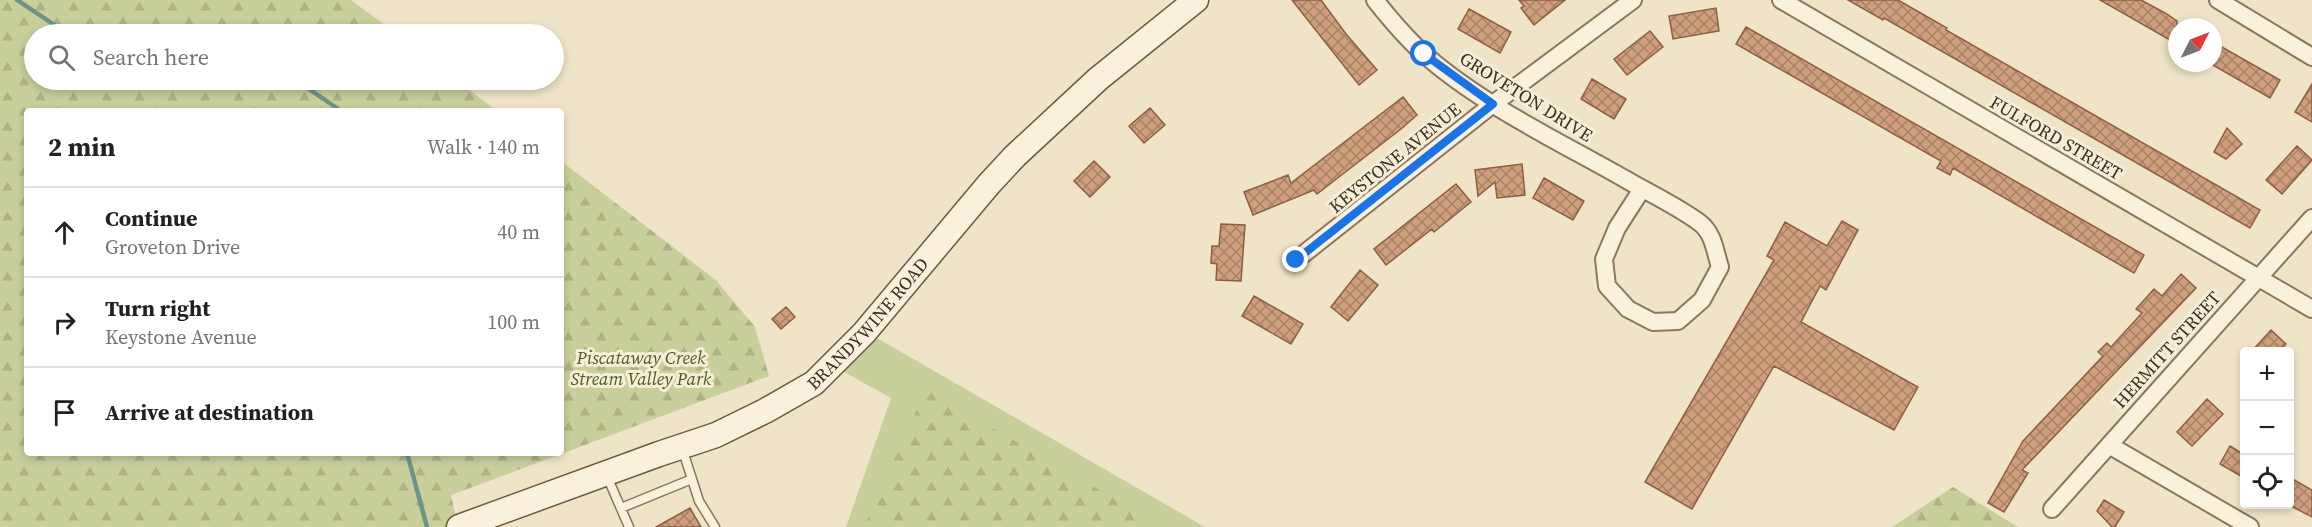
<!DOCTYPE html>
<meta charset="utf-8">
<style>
:root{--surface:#fff;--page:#f2f2f2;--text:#202124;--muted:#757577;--line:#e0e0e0}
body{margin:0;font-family:"Source Serif 4",serif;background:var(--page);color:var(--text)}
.controls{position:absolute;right:18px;bottom:18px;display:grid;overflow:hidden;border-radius:6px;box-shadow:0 3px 9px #0003}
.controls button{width:54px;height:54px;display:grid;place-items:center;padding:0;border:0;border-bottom:2px solid var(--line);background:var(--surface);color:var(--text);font:30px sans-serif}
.compass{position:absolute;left:2168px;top:18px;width:54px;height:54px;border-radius:50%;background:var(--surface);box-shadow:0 3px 9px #0003;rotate:48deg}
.stop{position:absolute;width:18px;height:18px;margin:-14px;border:4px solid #1a73e8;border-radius:50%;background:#fff}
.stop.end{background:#1a73e8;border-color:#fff;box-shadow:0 2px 6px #0008}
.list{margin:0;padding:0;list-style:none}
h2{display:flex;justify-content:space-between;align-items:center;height:78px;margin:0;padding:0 24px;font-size:26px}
h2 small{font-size:20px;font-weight:400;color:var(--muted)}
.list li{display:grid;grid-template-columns:39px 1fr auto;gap:18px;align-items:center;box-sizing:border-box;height:90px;padding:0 24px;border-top:2px solid var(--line)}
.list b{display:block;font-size:22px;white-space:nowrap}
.list p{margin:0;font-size:20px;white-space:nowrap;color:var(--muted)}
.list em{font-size:20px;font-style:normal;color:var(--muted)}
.icon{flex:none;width:33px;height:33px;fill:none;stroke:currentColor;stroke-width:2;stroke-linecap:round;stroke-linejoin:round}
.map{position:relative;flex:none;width:2312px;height:527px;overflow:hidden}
.search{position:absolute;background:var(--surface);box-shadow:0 3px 9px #0003;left:24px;top:24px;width:540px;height:66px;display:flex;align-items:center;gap:15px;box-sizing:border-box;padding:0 21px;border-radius:33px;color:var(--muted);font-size:22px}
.panel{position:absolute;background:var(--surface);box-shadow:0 3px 9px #0003;left:24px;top:108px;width:540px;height:348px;border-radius:6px}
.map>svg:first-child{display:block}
</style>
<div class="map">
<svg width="2312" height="527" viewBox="0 0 2312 527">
<defs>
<pattern id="forest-firs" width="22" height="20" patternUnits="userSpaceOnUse" patternTransform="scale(1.5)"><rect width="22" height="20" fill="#c9cf9b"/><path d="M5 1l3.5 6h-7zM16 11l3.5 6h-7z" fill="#aeb285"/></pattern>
<pattern id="building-cross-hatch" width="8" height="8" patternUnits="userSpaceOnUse" patternTransform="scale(1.5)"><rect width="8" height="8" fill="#cf9f7d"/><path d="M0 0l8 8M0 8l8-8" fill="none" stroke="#a98266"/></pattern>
</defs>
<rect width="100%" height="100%" fill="#f0e4c8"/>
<path fill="#c9cf9b" d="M877 338 1205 527H846L891 398 844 372Z"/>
<path fill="url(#forest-firs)" d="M0 0H351L397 34H34V80H456L497 111H27V453H561V161L716 280 755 327 769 376 451 495 458 527H0Z
M926 389 1163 527H864Z
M1953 487 2018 527H1892Z"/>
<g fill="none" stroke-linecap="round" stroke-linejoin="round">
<path stroke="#6f938a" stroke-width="4.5" d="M17 0 68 34
M296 80 341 111
M407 453 427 527"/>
</g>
<path fill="url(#building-cross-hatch)" stroke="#8d5f41" stroke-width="1.5" d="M1292 0H1321L1346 34 1377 70 1359 85Z
M1519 0H1565L1534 25 1521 8 1524 6Z
M1848 0H1898L1947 28 1946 30 2260 210 2250 228 1884 18 1883 20Z
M2100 0H2141L2165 13 2177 21V44Z
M1716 8 1719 31 1673 39 1669 16Z
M1469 9 1511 32 1500 53 1458 29Z
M1746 27 2144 255 2134 273 1953 168 1950 175 1937 168 1941 161 1736 44Z
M1650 31 1663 47 1627 75 1614 59Z
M2213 42 2280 80 2270 98 2213 65Z
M1592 79 1626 99 1614 119 1581 99Z
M2312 84V122L2295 112Z
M1403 97 1417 115 1401 129 1317 194 1314 190 1253 215 1244 192 1288 175 1291 183Z
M1150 108 1165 125 1144 143 1129 126Z
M2227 128 2242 144 2226 159 2214 152Z
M2297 146 2312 160 2282 194 2266 180Z
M1094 161 1110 177 1090 197 1074 181Z
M1522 164 1525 195 1497 198 1495 182 1478 196 1475 170Z
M1544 178 1584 201 1573 220 1533 198Z
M1456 184 1471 202 1434 232 1432 229 1386 265 1374 249Z
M1842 221 1858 230 1826 290 1820 286 1801 322 1918 387 1894 430 1774 366 1692 509 1645 482 1774 260 1767 256 1785 222 1827 246Z
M1221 224 1245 225 1241 281 1216 280 1217 264 1211 263 1212 246H1219Z
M1360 270 1378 285 1348 321 1331 307Z
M2181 274 2196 288 2022 470 2028 473 2004 512 1988 503 2023 441 2103 356 2098 352 2107 343 2111 347 2142 313 2136 309 2154 289 2162 296Z
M1254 296 1303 324 1291 344 1242 316Z
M786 307 795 317 781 329 772 319Z
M2271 330 2286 344 2279 351H2252Z
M2207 399 2223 414 2192 446 2177 432Z
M2230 446 2244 455V478L2220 464Z
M2289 477 2312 490V517L2289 505Z
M2104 500 2124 512 2115 527H2112L2097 511Z
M690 508 701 527H656Z"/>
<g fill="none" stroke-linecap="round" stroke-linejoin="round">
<g stroke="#8d765c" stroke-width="11">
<path id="service" d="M682 448 699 501 715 527
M606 474 629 527
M621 508 692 479"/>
</g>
<g stroke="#8d765c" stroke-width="20">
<path id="minor" d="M1375 0C1390 19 1406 38 1424 54 1480 104 1560 142 1625 179 1649 193 1677 206 1700 223 1714 234 1715 252 1720 267L1702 300 1678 321 1653 322 1628 309 1607 286 1604 259 1617 228 1642 189
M1781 0 2312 309
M2218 0 2312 57
M1296 260 1493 104 1633 0
M2109 445 2250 527
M2052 509 2312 218"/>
</g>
<g stroke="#6f573f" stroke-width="27">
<g id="secondary">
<path id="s1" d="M459 527 659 454 716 435 765 411 814 383 864 333 989 184 1015 156 1098 79 1196 0"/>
</g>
</g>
<use href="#service" stroke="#faf1dc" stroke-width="8"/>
<use href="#minor" stroke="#faf1dc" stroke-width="16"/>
<use href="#secondary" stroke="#faf1dc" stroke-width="24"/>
</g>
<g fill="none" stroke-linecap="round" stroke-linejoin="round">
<path stroke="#1a73e8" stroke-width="8" d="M1296 260 1493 104 1424 54"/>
</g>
<g text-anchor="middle" stroke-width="6" stroke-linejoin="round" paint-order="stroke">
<g font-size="18" fill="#3d2e20" stroke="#f7eed8">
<text transform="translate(1526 97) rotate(32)" y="6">GROVETON DRIVE</text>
<text transform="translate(2056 138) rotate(30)" y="6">FULFORD STREET</text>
<text transform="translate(1395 158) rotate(-39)" y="6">KEYSTONE AVENUE</text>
<text dy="6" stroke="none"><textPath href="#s1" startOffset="464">BRANDYWINE ROAD</textPath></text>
<text transform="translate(2167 350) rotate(-48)" y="6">HERMITT STREET</text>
</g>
<g font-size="18" font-style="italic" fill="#4d5a26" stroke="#f7eed8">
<text x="641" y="364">Piscataway Creek<tspan x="641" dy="21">Stream Valley Park</tspan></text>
</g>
</g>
</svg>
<div class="controls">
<button>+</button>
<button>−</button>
<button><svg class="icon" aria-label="locate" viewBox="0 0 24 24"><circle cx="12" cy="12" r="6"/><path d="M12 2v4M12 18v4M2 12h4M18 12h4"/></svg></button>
</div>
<svg class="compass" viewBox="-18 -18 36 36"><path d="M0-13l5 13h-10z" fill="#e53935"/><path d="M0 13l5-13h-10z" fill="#757577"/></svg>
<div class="stop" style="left:1424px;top:54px"></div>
<div class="stop end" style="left:1296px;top:260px"></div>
<div class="search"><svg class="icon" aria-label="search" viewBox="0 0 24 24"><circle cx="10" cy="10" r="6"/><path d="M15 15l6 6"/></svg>Search here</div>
<section class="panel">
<h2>2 min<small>Walk · 140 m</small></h2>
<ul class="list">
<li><svg class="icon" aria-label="ahead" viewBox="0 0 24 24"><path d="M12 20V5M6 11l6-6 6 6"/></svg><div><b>Continue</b><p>Groveton Drive</p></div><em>40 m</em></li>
<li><svg class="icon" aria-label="right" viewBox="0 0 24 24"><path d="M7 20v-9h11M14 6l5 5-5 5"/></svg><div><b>Turn right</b><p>Keystone Avenue</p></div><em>100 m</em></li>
<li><svg class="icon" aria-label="arrive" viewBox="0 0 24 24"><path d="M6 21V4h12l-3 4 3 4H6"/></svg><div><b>Arrive at destination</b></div></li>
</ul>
</section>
</div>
